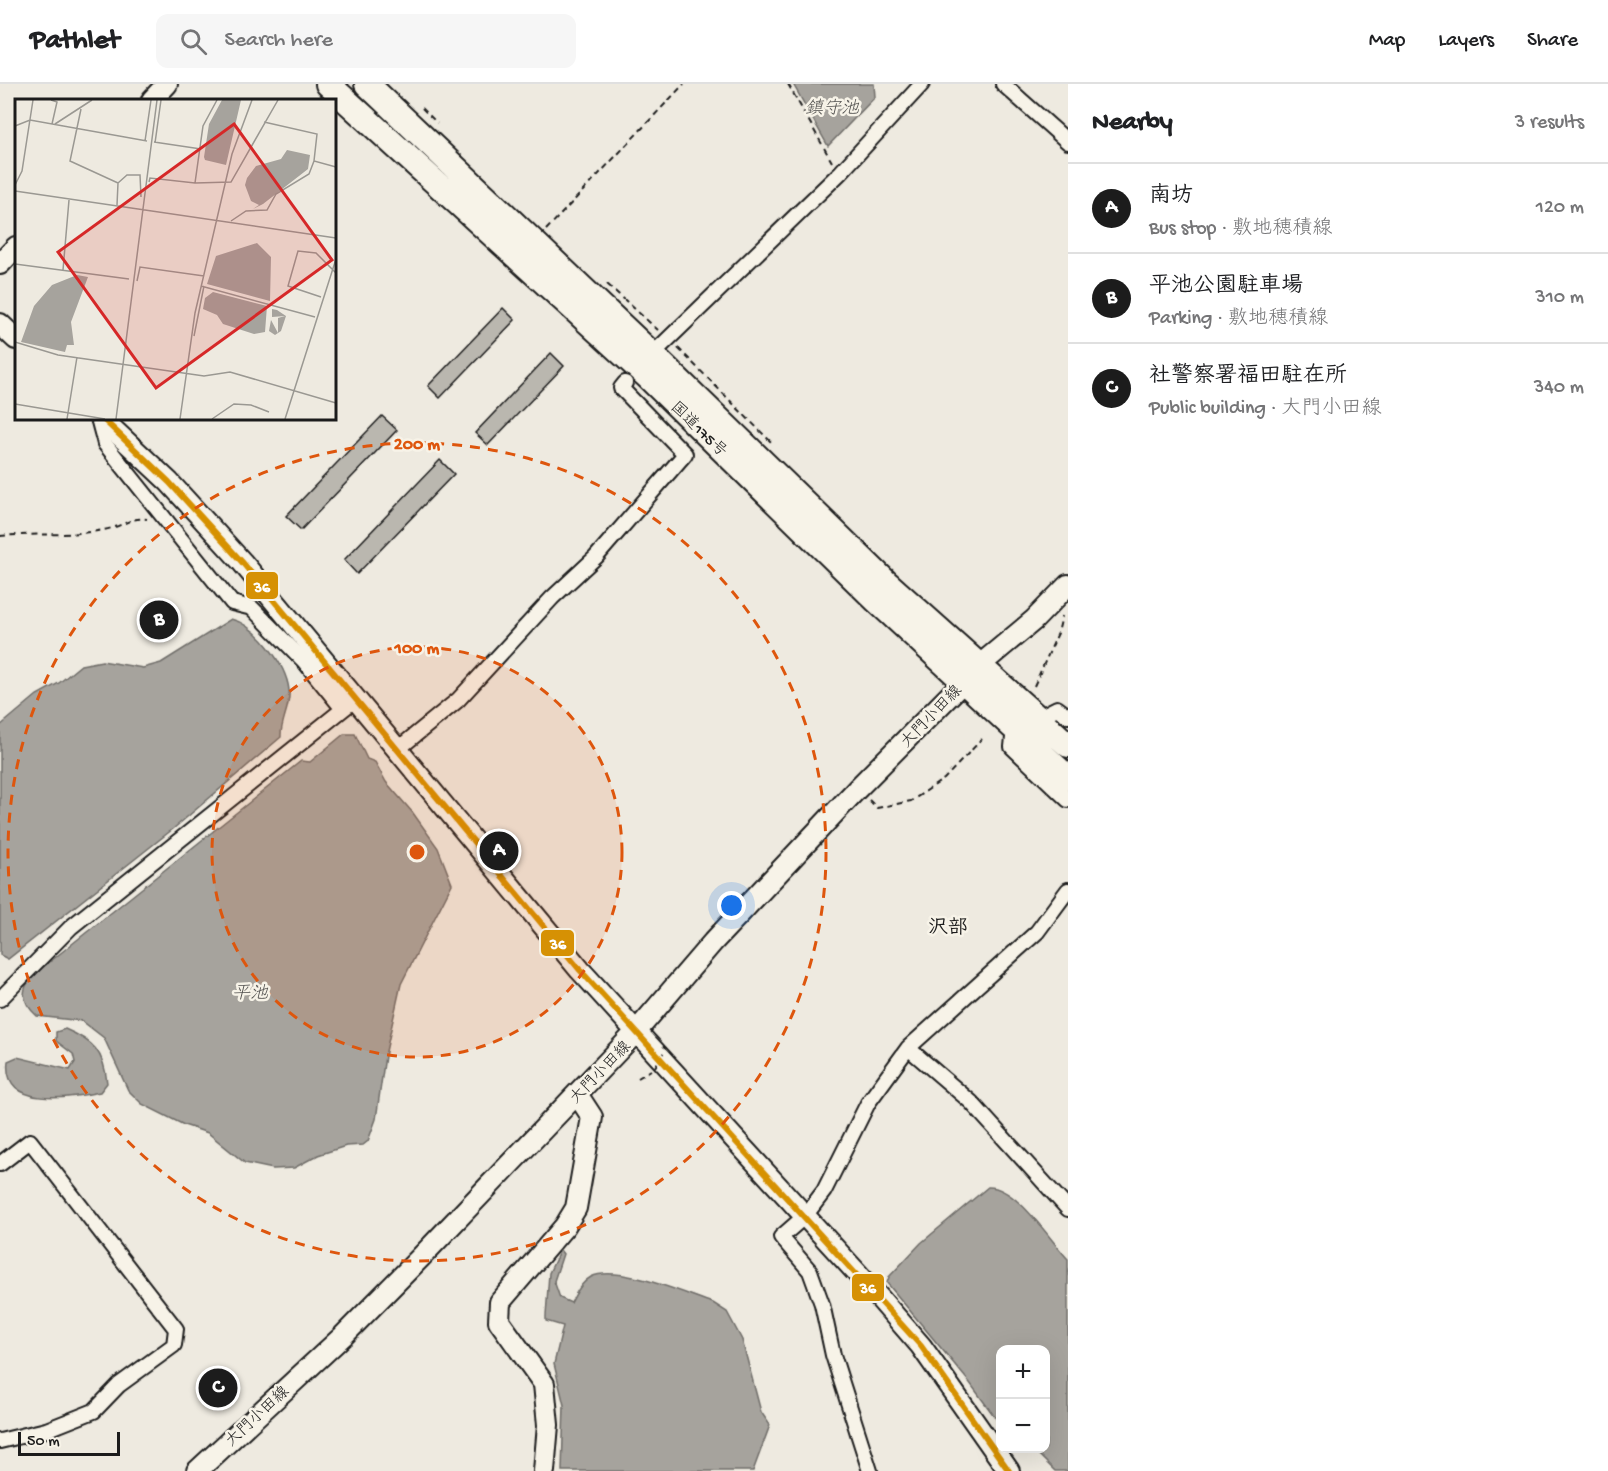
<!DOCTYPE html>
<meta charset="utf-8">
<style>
:root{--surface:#fff;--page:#f6f6f6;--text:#202124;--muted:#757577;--line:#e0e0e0;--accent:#1c1c1c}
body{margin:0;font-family:"Gochi Hand","Klee One",sans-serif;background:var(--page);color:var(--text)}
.controls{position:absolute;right:18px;bottom:18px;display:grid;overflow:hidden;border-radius:12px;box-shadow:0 6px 24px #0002}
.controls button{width:54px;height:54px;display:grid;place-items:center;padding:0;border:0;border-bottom:2px solid var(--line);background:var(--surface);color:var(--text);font:30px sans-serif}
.scale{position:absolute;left:18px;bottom:15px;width:102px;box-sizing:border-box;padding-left:6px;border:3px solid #1c1c1c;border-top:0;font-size:16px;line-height:21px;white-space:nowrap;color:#1c1c1c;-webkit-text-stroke:4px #f7f3e8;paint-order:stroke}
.you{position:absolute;left:732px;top:822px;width:21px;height:21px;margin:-15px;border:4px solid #fff;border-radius:50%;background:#1a73e8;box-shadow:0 0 0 9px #1a73e833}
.badge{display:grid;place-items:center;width:39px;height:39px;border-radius:50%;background:var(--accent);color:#fff;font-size:20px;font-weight:700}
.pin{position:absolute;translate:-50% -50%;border:3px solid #fff;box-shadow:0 2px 6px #0006}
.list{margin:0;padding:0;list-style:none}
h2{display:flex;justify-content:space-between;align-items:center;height:78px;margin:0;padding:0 24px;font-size:26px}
h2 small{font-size:20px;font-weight:400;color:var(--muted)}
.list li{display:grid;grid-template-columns:39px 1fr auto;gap:18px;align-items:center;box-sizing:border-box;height:90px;padding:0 24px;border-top:2px solid var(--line)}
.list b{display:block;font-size:22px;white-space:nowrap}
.list p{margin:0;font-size:20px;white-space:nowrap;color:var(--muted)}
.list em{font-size:20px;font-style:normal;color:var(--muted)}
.icon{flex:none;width:33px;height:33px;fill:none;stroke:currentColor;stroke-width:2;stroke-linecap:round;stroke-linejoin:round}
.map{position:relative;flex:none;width:1068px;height:1387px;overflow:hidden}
header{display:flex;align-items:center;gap:36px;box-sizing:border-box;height:84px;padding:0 30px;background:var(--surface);border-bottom:2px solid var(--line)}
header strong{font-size:28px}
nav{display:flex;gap:33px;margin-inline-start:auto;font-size:21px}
.search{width:420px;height:54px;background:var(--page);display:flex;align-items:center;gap:15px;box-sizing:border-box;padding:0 21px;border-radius:12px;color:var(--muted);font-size:22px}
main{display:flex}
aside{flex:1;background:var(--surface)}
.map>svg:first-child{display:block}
</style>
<header>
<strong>Pathlet</strong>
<div class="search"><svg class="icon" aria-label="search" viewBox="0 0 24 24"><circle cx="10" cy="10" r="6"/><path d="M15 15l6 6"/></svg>Search here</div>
<nav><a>Map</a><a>Layers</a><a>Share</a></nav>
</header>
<main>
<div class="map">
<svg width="1068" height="1387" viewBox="0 0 1068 1387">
<rect width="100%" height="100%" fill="#eeeae0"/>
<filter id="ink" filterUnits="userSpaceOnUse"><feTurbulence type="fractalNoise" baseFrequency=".0167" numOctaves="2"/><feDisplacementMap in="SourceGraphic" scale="12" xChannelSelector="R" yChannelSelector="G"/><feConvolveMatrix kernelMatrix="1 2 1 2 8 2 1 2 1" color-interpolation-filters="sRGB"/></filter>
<g filter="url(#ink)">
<path fill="#a6a39d" stroke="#6f6d69" stroke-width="1.5" d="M793 0H874L875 13 828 62Z
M231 535C256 541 286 580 289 606 291 622 280 638 281 653L173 745 8 875 0 871V642L37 611 59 599 81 581 102 577 143 584 161 579Z
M344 650H355L367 675 375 678 386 698 413 729 438 764 452 800 401 900 385 972 376 1035 368 1057 363 1061 346 1062 318 1071 294 1084 273 1085 245 1079 208 1049 184 1041 142 1020 128 1006 104 954 82 937 37 932C7 905 36 890 57 872L301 677 310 678Z
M65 945C93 957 104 967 107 999L100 1008C71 1014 2 1026 8 977L17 973 70 986 75 978 73 970 56 957V948Z
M988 1103C1016 1102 1049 1155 1068 1175V1387H1055L1033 1365 1046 1364V1266H1000V1340L970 1299 887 1199 889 1193 921 1159Z
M560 1166 563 1170 554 1197 560 1214 571 1219C576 1209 581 1199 591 1193 618 1180 685 1210 713 1219L727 1228 742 1256 761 1328 770 1341 753 1387H562L564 1321 554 1280 563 1242 546 1237V1232L549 1189Z"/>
<path fill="#bab7af" stroke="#1c1c1c" stroke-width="1.5" d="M503 224 515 236 440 314 428 302Z
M551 269 564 282 488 361 475 349Z
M382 332 397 346 301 446 286 432Z
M440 376 454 390 357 490 344 476Z"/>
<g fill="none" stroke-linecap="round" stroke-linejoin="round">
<g stroke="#1c1c1c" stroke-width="18">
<path id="street" d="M1003 0 1068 58
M661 262 841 88 922 0
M98 334 105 360 232 519 252 524 304 577 343 625
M1039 633 1057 624 1068 632
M1014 644 1012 663 1068 716
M398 665 458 616 552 514 596 473 685 370 621 304 625 299
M0 915 71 843 357 614
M908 964 971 1018 1068 1125
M0 1080 30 1057 176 1245 174 1261 119 1301 94 1327 46 1346 0 1357
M870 1387 833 1271 822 1220 810 1187 781 1153 805 1132 824 1107 868 1019 908 964 1037 848 1068 806"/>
</g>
<g stroke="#1c1c1c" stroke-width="24">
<path id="secondary" d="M152 16 167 0
M0 180 16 163
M0 240 16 255
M101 334 169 398 242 478 580 886 869 1202 921 1262 1009 1387
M197 1387 343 1252 420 1174 635 949 713 858 857 705 980 581 1034 536 1068 501
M544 1387 548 1341 544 1300 499 1237 500 1218 565 1142 576 1124 592 1033 577 1010"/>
</g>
<g stroke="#1c1c1c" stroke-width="28">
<path id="highway" d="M328 0 648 293 876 516 1068 694
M367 0 661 279 888 500 1068 661"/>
</g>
<path stroke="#1c1c1c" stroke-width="2" stroke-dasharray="6 4.5" stroke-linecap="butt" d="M788 0 832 78
M422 24 437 39
M546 146 684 0
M607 200 658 246
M678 264 773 360
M0 452C37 449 76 453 112 444 126 440 132 433 147 435
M1034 602 1058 549 1062 532
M869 716 877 724 911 717 944 695 982 655
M638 994 651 986"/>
<use href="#street" stroke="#f7f3e8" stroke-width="14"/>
<use href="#secondary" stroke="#f7f3e8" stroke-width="20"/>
<use href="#highway" stroke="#f7f3e8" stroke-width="24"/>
<path stroke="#1c1c1c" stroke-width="2" stroke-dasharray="6 4.5" stroke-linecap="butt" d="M655 983 666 964 663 962"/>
<g stroke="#f7f3e8" stroke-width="10">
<path id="bus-1" d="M102 334 169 398 242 478 580 886 921 1262 1009 1387"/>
</g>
<use href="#bus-1" stroke="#d69104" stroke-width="6"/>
</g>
</g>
<circle cx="417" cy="768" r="205" fill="#de560d" fill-opacity=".12"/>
<g fill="none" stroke="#de560d" stroke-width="3" stroke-dasharray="10 8">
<circle cx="417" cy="768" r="205"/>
<circle cx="417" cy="768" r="409"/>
</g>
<g text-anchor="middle" stroke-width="5" stroke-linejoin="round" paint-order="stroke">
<g font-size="16" fill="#1c1c1c" stroke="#f7f3e8">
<text transform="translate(700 344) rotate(44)" y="6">国道175号</text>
<text transform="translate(930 631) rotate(-46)" y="6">大門小田線</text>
<text transform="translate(599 987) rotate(-46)" y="6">大門小田線</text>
<text transform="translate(256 1331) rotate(-43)" y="6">大門小田線</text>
</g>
<g font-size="18" font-style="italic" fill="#535250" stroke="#f7f3e8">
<text x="832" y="29">鎮守池</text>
<text x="250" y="914">平池</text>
</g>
<g font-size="20" font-weight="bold" fill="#1c1c1c" stroke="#f7f3e8">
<text x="948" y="849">沢部</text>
</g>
</g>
<g transform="translate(15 15)">
<rect width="321" height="321" fill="#eeeae0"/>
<path d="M207 1H226L211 66 190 61 189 58 194 25ZM272 51 295 56 293 70 248 105 238 110 244 106 236 102 230 86 232 79 241 67 266 60ZM242 144 256 158 255 202 192 185 201 157ZM62 176 73 178 56 223 59 246H52L50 253 6 243 19 207 37 186ZM198 193 252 207 250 233 239 235 208 225 202 216 188 210 190 199ZM257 210 262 211 271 217 266 232 260 236 254 232 256 221 263 234V219L270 217 257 218Z" fill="#a6a39d"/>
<path fill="none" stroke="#9a9892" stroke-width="1.5" d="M36 1 42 3 37 25M66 10 55 62 103 84M249 23 302 35 299 62 321 68M40 25 77 1M0 27 15 21 132 42M130 42 136 1M139 43 186 50M140 44 146 1M134 83 135 79 180 84 216 83 263 1M103 84 112 76H125L126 98M180 84 188 27 202 1M0 86 7 72 18 1M0 92 321 139M102 106 103 84M216 122 231 112 252 111 261 95 294 75 299 62M0 165 114 180M48 171 54 101M122 182 125 168 189 177M186 187 300 218M306 198 273 187 283 152 301 154 321 174M179 237 189 187M0 243 43 256 189 277 215 273 321 304M0 305 90 320M52 320 62 258M101 320 142 1M165 320 180 214 217 55 237 1M197 320 219 305 236 306 254 313M270 320 321 160"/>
<path fill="#d62828" fill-opacity="0.15" stroke="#d62828" stroke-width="3" d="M219 25 317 161 141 289 43 153Z"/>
<rect width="321" height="321" fill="none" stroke="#1c1c1c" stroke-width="3"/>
</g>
<circle cx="417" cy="768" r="9" fill="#de560d" stroke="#f7f3e8" stroke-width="3"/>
<g font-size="18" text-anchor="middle" font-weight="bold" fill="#de560d" stroke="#f7f3e8" stroke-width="5" stroke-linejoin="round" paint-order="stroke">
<text x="417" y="365">200 m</text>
<text x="417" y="569">100 m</text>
</g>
<g stroke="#f7f3e8" stroke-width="2">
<rect x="245" y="487" width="34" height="29" rx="6" fill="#d69104"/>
<rect x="540" y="845" width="35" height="28" rx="6" fill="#d69104"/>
<rect x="851" y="1189" width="34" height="29" rx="6" fill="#d69104"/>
</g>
<g font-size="16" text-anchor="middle" font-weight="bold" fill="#fff">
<text x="262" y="508">36</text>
<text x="558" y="865">36</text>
<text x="868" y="1209">36</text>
</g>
</svg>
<div class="controls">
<button>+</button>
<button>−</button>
</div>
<div class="scale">50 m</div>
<div class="you"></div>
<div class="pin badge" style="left:499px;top:767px">A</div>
<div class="pin badge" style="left:159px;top:536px">B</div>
<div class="pin badge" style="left:218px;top:1304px">C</div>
</div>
<aside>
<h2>Nearby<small>3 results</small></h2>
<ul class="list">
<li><span class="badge">A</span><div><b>南坊</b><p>Bus stop · 敷地穂積線</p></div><em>120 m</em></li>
<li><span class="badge">B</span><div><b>平池公園駐車場</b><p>Parking · 敷地穂積線</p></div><em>310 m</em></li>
<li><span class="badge">C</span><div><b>社警察署福田駐在所</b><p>Public building · 大門小田線</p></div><em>340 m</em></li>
</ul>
</aside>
</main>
